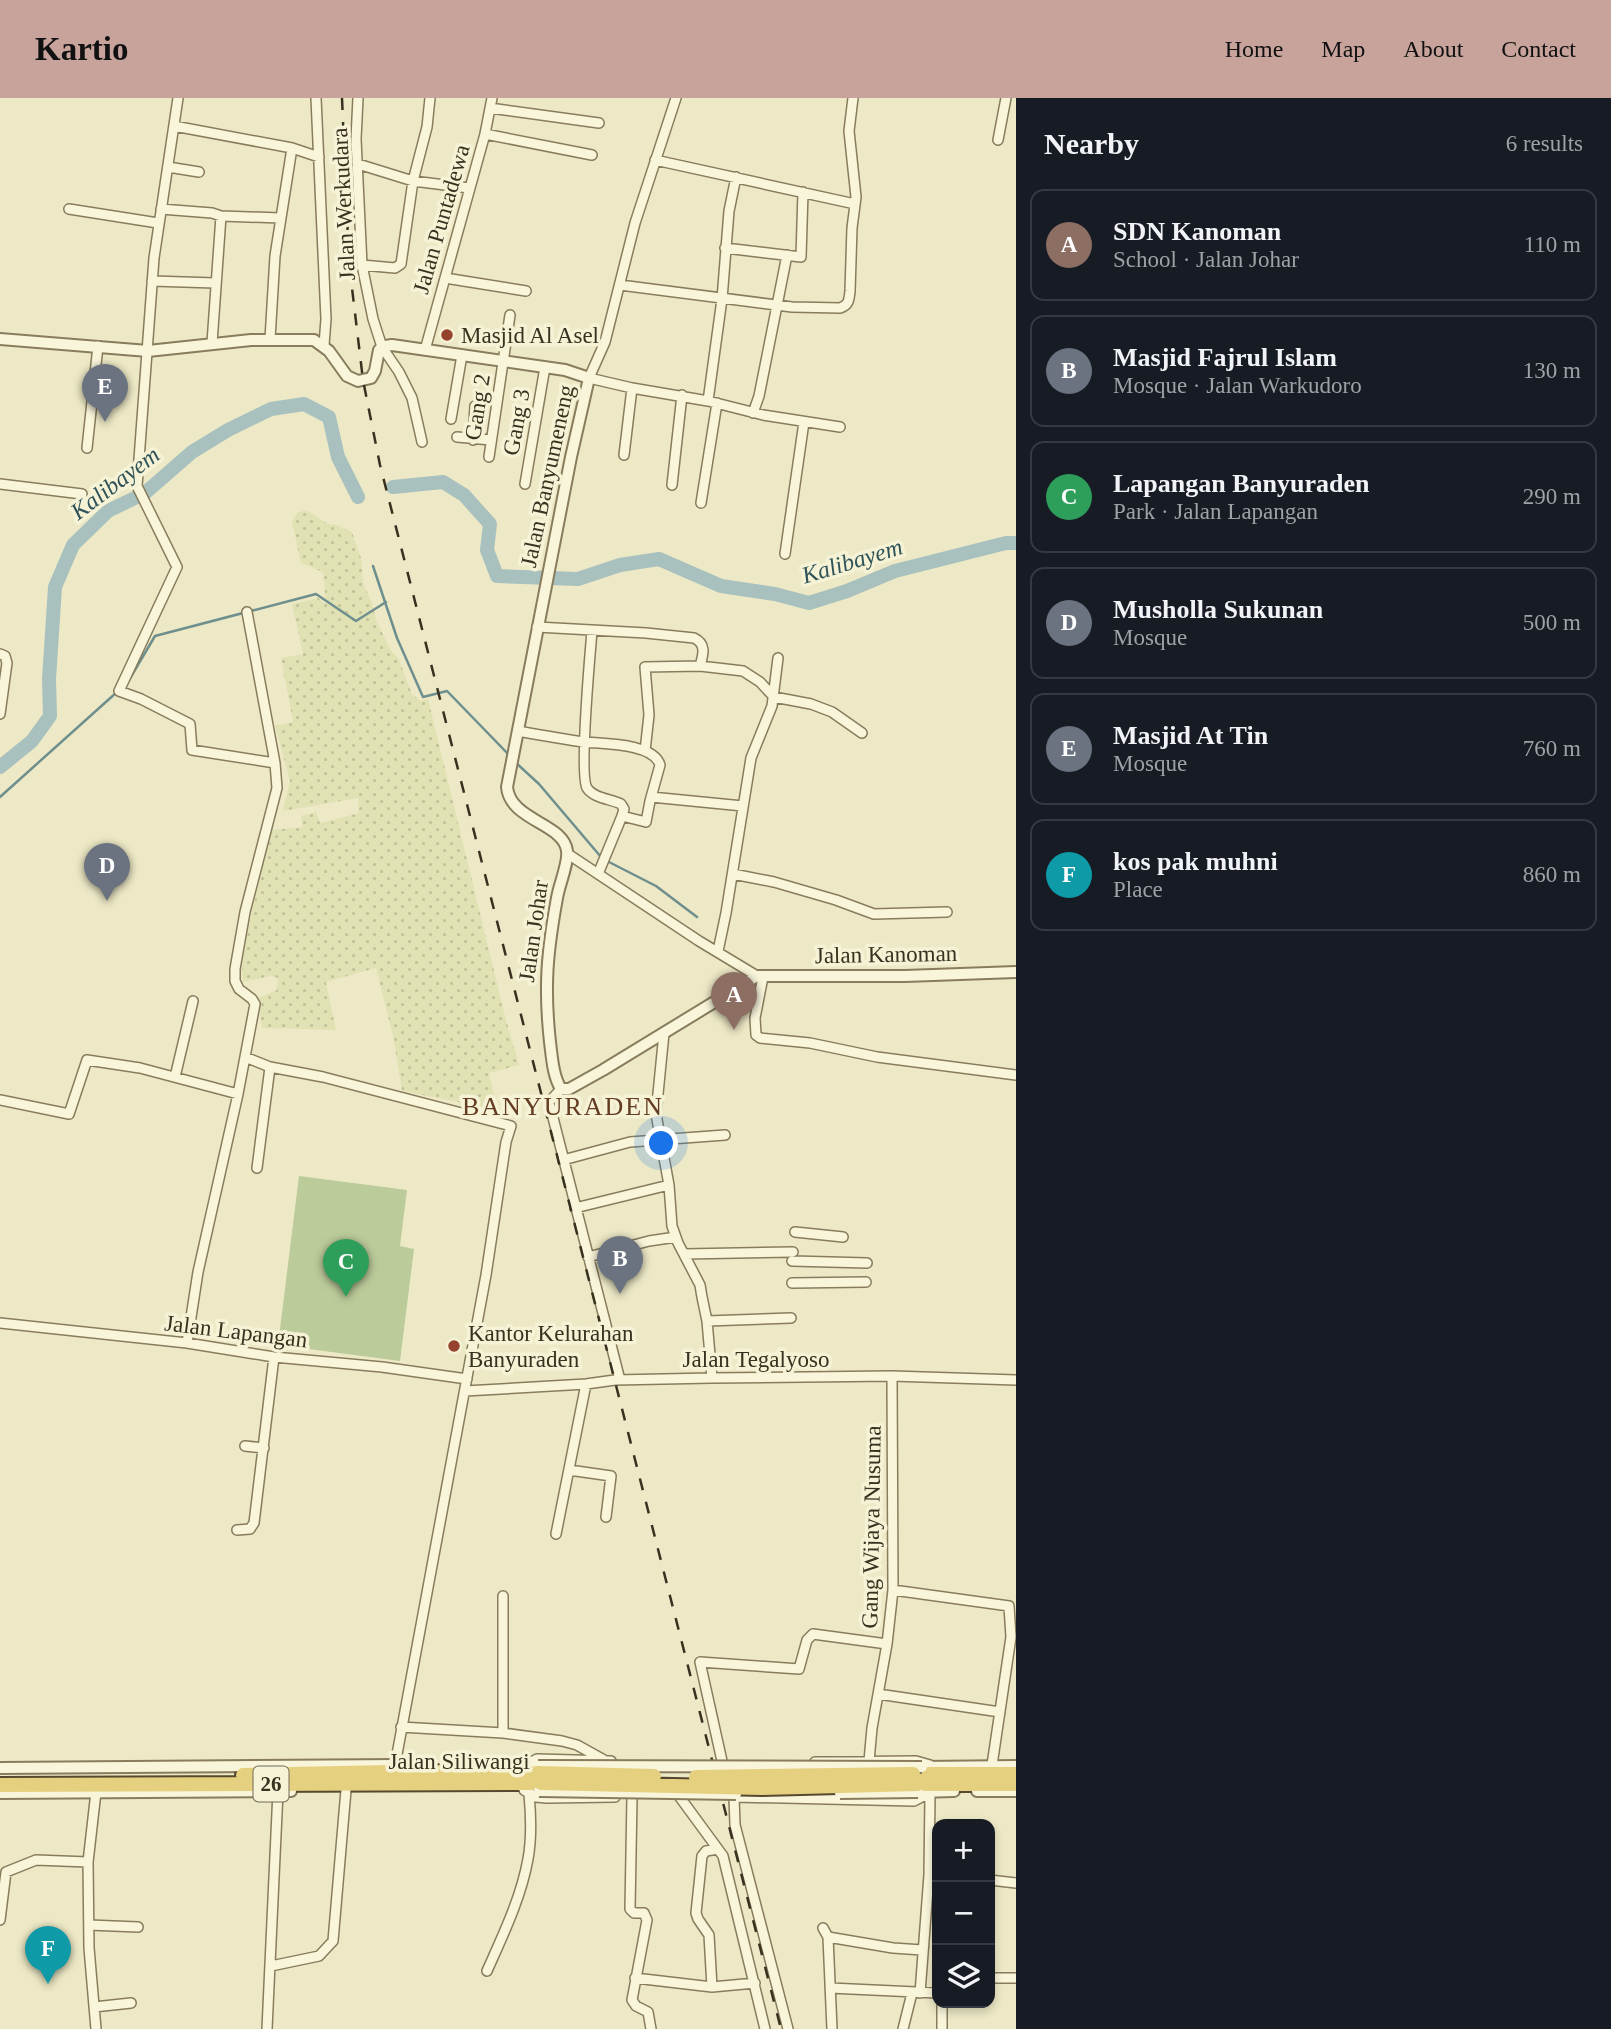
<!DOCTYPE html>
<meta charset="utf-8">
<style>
:root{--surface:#171b24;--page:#20242c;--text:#f1f3f6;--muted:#9ea1a6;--line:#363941;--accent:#c8a39c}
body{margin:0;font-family:Georgia,serif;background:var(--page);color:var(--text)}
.controls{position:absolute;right:21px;bottom:21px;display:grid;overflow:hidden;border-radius:14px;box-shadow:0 4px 10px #0003}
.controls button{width:63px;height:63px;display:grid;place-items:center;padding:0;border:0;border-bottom:2px solid var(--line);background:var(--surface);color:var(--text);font:35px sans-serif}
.you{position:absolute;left:662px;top:1046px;width:24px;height:24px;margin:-18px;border:5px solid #fff;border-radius:50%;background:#1a73e8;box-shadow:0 0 0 10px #1a73e833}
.badge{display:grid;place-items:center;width:46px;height:46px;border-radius:50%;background:var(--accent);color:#fff;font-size:23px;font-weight:700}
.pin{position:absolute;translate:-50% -58px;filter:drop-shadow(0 2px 4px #0008)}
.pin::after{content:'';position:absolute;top:37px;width:24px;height:21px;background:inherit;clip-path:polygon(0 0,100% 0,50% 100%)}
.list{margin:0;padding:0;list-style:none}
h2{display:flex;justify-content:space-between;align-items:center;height:91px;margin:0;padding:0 28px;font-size:30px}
h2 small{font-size:23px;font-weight:400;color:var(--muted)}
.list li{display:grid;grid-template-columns:46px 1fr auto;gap:21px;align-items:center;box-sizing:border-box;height:112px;margin:0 14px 14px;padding:0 14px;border:2px solid var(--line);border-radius:14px}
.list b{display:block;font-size:26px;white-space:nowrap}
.list p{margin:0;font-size:23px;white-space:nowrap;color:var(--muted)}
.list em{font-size:23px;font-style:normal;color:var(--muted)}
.icon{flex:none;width:38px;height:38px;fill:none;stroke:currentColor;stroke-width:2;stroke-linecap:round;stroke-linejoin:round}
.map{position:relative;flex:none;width:1016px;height:1931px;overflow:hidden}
header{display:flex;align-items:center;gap:42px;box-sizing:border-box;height:98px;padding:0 35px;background:var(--accent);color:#111}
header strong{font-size:33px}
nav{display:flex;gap:38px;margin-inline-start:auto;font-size:24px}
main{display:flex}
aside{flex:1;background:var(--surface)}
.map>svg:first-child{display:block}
</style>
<header>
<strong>Kartio</strong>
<nav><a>Home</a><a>Map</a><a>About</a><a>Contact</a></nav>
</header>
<main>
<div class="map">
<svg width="1016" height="1931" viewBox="0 0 1016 1931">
<defs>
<pattern id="farmland-dots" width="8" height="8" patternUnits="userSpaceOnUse" patternTransform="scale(1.75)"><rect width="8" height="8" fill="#e1e2b4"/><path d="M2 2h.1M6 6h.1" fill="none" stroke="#c2c29a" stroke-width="1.8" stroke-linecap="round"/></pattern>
</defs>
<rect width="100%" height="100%" fill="#ede9c6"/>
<path fill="url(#farmland-dots)" d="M306 412 328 426 337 427 352 434 361 460 363 485 372 505 376 522 390 551 399 562 412 596 421 603 428 601 505 918 519 967 489 975 496 1008 494 1011 402 993 393 938 376 870 326 884 336 932 262 930 258 900 277 892 278 880 271 878 243 884 242 866 250 822 272 732 303 729 301 718 316 714 320 725 359 715 358 700 283 713 290 683 275 628 293 624 281 560 303 556 292 506 318 500 326 506 323 474 301 465 292 424 297 415Z"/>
<path fill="#bccb9a" d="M299 1078 407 1092 400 1148 414 1151 400 1263 278 1247Z"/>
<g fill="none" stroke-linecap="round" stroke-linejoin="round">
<path stroke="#6e8f8d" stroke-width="2.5" d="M373 468 397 540 423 599 447 593 510 658
M129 582 155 538 316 496 356 523 386 504
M514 663 539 686 601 759
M0 699 117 594
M607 763 656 788 697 819"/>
<path stroke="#a8c1be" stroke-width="14" d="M393 389 443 384 464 397 490 426 487 452 497 478 578 481 620 467 659 461 721 488 775 496 809 505 847 493 895 473 1006 445H1016
M0 669 32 643 50 618 49 581 55 489 73 447 108 413 145 395 192 354 228 332 271 311 304 306 329 319 338 359 358 399"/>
<g stroke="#887c5c" stroke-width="12">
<path id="minor" d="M178 0 154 160 137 388 177 469 119 593 141 601 190 626 192 652 275 665
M316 0 326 221 324 247
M358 0 356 41 362 167 373 221 382 249 399 274 412 300 422 344
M676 0 635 125 605 244 589 280 632 290 708 303 763 317 840 329
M490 10 599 25
M174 28 292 50 319 59
M485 36 592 57
M998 42 1006 0
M655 62 855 106
M358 66 413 83 469 90
M168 69 199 74
M69 111 158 125
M161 111 212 115 221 118 280 120
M725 150 801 159 803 94
M362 167 395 170 401 166 413 83 427 29 430 0
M445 180 526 193
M152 183 215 185
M620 187 792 209 840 210C849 207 849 202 850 193L852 130 856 99 849 33 853 0
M270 241 275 158 292 50
M212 245 221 118
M425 252 485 36 492 0
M708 303 722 201 729 113 736 79
M753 315 759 298 787 157
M451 321 462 257
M457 339 491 342
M473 342 475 308
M87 350 98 248
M624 357 632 290
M489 359 510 217
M0 386 82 396
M525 386 545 269
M672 387 682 297
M701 405 717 305
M785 456 804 324
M537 529 646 535 694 540C707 546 703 557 700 568
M0 556 5 558 7 565 0 616
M518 633C540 637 562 641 584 644 603 646 654 645 660 667L650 703 646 724 622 718 624 711 621 706C611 701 593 700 587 690 579 676 590 557 592 533
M645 653 649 617 645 569 700 568 743 573 760 584 774 599 811 606 832 614 862 635
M651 699 743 708
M568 756 699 843 757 878
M598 776 622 718
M733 776 774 784 836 802 874 816 947 814
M718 853 726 815 751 660 772 608 778 560
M763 879 755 920 756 937 760 940 810 945 877 959 1016 977
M664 935 656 1016 669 1087 672 1128 678 1145 700 1187 702 1199 707 1223 712 1280
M245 959 270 969 323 979 511 1028 506 1044 486 1177 395 1667
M175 979 193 903
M561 991 549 1004 620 1282
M0 1002 69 1016 87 962 140 970 238 996
M563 1062 630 1044 725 1037
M257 1070 270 969
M575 1110 669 1087
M795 1134 843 1139
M684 1156 793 1154
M588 1159 649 1143 676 1139
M792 1163 867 1165
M792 1185 866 1184
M707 1223 791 1220
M0 1225 187 1245 274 1259 382 1269 467 1281
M187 1245 198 1174 238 996 255 906 252 901 239 891 235 883V871L245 814 277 690 275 665 247 514
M465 1293 586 1286 615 1282 712 1280 892 1278 1016 1282
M245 1348 264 1350
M569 1372 611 1378 606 1419
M237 1432 250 1431 254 1425 274 1259
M556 1436 586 1286
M893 1492 1009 1508 1011 1539 992 1667
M878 1596 1000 1614
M401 1629 503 1635 562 1643 577 1647 604 1662
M503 1635V1498
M869 1663 872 1630 887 1546 893 1492 892 1278
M815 1664 916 1663 930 1667
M523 1668 537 1661 611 1663
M724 1672 700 1564 799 1571 807 1542 813 1536 887 1546
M524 1692 536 1699 546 1700 615 1699
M731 1692 734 1699 735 1727 788 1931
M679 1698 723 1758 765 1931
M632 1699 630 1811 634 1815H644L647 1822 632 1902 636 1908 648 1914 651 1931
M734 1699 914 1703 933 1693
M990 1782 1016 1785
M0 1822 6 1774 36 1762 88 1764
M89 1827 138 1829
M823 1830 828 1839 832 1931
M828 1839 893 1850 922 1852
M271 1868 319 1858 333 1843 346 1692
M487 1873C503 1837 521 1800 528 1761 532 1739 531 1717 529 1696
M635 1880 712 1889 755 1885
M990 1880H1016
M712 1889 709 1837 698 1821 696 1815 702 1758 706 1753 718 1751
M830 1890 937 1895
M920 1895 929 1777 930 1696
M94 1909 131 1905
M96 1931 89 1850 88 1764 96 1694
M267 1931 278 1693
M903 1931 912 1895
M942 1931V1905"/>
</g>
<g stroke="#887c5c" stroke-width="14">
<path id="tertiary" d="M0 241 148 253 251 242H314L329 253 347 278 358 283 371 280 375 273 379 252 385 248 392 247 565 272 589 280 571 359 507 689C510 723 564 725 567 753 569 764 559 787 557 800 547 855 544 889 550 944 552 960 553 978 561 991H569L603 972 757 878H905L1016 874
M922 1669 1016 1668
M0 1670 400 1667
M977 1693H1016
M918 1694 954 1693
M0 1695 291 1693"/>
</g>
<g stroke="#564930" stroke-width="18">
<path id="trunk" d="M913 1676H1016
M243 1677 390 1674 537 1675
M918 1686H1016
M0 1687 541 1685"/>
</g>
<use href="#minor" stroke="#f8f5da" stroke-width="9"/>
<use href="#tertiary" stroke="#f8f5da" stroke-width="10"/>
<use href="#trunk" stroke="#e4d07e" stroke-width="14"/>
<path stroke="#393120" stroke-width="2.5" stroke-dasharray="12 12" stroke-linecap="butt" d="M342 0 349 165 363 282 380 367 781 1931"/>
<g stroke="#887c5c" stroke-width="14" stroke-linecap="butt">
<path id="tertiary-bridge" d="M538 1668 922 1669
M539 1693 736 1696
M840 1695 918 1694"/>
</g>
<g stroke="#564930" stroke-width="18" stroke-linecap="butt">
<path id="trunk-bridge" d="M537 1675 654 1678
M696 1679 913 1676
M541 1685 762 1690 918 1686"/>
</g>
<use href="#tertiary-bridge" stroke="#f8f5da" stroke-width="10"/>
<use href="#trunk-bridge" stroke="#e4d07e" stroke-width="14"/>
</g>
<g fill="#95422e" stroke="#f5f2d6" stroke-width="2.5">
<circle cx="447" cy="237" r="7"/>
<circle cx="454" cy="1248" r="7"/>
</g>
<g text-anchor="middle" stroke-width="7" stroke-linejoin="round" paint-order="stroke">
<rect fill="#f5f2d6" stroke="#716b57" stroke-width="2" x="253.5" y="1668.5" width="35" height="35" rx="5"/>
<g font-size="21" font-weight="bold" fill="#393120">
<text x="271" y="1693">26</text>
</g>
<g font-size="23" fill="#393120" stroke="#f5f2d6">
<text transform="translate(343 106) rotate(-93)" y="8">Jalan Werkudara</text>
<text transform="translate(441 121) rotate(-74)" y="8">Jalan Puntadewa</text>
<text transform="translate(477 309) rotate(-81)" y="8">Gang 2</text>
<text transform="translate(516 324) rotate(-80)" y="8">Gang 3</text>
<text transform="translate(547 378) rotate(-78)" y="8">Jalan Banyumeneng</text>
<text transform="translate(533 833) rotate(-82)" y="8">Jalan Johar</text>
<text transform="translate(886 856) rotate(-1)" y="8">Jalan Kanoman</text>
<text transform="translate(236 1233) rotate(7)" y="8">Jalan Lapangan</text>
<text x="756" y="1269">Jalan Tegalyoso</text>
<text transform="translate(871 1429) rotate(-89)" y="8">Gang Wijaya Nusuma</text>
<text x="459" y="1671">Jalan Siliwangi</text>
</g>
<g font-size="23" fill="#393120" stroke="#f5f2d6" text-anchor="start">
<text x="461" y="245">Masjid Al Asel</text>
<text x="468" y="1243">Kantor Kelurahan<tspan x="468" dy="26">Banyuraden</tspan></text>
</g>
<g font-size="24" font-style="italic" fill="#305358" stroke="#f5f2d6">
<text transform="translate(115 385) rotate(-37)" y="8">Kalibayem</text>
<text transform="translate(852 463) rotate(-17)" y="8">Kalibayem</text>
</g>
<g font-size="26" letter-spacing="2" fill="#643c21" stroke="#f5f2d6">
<text x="563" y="1017">BANYURADEN</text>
</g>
</g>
</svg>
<div class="controls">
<button>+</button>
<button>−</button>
<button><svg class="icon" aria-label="layers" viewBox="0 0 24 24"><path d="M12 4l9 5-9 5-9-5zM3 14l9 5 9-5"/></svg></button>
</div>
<div class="you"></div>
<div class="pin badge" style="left:734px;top:932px;background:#8d6e63">A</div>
<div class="pin badge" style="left:620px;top:1196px;background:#6b7280">B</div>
<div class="pin badge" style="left:346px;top:1199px;background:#2e9e5b">C</div>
<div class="pin badge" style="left:107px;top:803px;background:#6b7280">D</div>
<div class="pin badge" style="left:105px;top:324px;background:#6b7280">E</div>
<div class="pin badge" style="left:48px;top:1886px;background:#0f9aa8">F</div>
</div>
<aside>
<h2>Nearby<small>6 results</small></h2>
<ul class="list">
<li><span class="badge" style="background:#8d6e63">A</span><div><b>SDN Kanoman</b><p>School · Jalan Johar</p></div><em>110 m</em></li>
<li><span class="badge" style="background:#6b7280">B</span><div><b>Masjid Fajrul Islam</b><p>Mosque · Jalan Warkudoro</p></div><em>130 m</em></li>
<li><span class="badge" style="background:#2e9e5b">C</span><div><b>Lapangan Banyuraden</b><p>Park · Jalan Lapangan</p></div><em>290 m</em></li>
<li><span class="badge" style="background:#6b7280">D</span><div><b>Musholla Sukunan</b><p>Mosque</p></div><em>500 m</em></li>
<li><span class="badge" style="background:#6b7280">E</span><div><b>Masjid At Tin</b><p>Mosque</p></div><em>760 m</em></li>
<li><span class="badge" style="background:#0f9aa8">F</span><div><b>kos pak muhni</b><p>Place</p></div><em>860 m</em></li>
</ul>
</aside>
</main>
